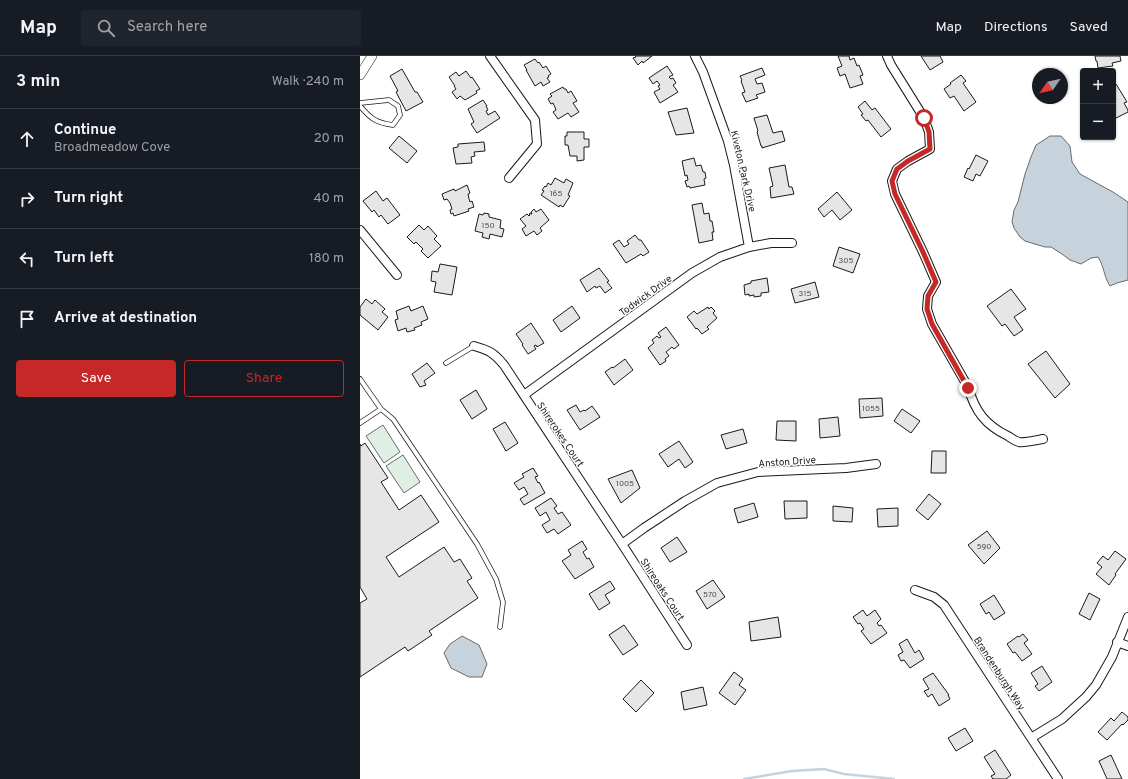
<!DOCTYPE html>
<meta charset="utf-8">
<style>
:root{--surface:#171b24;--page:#20242c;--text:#f1f3f6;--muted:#9ea1a6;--line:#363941;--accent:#c62828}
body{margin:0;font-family:Overpass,sans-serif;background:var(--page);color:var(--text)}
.controls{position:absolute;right:12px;top:12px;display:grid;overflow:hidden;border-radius:4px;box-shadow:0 1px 3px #0004}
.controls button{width:36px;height:36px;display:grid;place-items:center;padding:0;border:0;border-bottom:1px solid var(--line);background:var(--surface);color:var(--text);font:20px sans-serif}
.compass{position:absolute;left:672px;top:12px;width:36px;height:36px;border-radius:50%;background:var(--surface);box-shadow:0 1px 3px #0004;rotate:236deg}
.stop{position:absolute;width:12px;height:12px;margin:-9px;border:3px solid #c62828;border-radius:50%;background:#fff}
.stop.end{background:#c62828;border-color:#fff;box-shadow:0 1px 4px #0008}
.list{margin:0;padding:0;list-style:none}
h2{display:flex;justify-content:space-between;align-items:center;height:52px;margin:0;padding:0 16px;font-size:17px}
h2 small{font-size:13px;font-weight:400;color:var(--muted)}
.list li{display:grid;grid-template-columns:26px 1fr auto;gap:12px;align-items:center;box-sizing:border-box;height:60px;padding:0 16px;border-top:1px solid var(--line)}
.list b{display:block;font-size:15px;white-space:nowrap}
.list p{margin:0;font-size:13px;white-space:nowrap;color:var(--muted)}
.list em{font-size:13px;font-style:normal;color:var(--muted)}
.actions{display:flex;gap:8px;padding:12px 16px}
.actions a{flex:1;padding:9px 0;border:1px solid var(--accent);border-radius:4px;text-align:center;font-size:14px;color:var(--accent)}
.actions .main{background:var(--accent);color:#fff}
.icon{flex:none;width:22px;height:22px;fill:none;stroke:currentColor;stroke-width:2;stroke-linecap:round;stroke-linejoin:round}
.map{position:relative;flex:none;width:768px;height:723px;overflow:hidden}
header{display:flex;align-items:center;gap:24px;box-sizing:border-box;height:56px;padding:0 20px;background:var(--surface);border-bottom:1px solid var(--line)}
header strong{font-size:19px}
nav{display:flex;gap:22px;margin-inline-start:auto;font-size:14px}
.search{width:280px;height:36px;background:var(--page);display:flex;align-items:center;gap:10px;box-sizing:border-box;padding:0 14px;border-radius:4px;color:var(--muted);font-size:15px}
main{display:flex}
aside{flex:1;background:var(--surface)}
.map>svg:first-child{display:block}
</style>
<header>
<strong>Map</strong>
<div class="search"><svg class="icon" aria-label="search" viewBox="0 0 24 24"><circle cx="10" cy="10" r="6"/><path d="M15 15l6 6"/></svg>Search here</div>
<nav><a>Map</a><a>Directions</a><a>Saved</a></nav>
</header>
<main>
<aside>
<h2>3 min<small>Walk · 240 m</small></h2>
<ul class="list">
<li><svg class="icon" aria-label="ahead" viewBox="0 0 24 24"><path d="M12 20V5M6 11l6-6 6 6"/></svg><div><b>Continue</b><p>Broadmeadow Cove</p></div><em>20 m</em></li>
<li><svg class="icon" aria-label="right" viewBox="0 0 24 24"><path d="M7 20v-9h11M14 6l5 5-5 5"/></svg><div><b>Turn right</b></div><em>40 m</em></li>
<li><svg class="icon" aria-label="left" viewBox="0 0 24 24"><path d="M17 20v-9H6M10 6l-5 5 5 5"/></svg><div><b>Turn left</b></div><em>180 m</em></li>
<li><svg class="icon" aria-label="arrive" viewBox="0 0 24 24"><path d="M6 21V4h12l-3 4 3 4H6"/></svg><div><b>Arrive at destination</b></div></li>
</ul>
<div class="actions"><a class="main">Save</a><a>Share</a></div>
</aside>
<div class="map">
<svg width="768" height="723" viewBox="0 0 768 723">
<rect width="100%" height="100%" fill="#fff"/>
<path fill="#e0efe3" stroke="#6a6a6a" d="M23 369 40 396 24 407 6 380Z
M43 399 60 426 44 437 26 410Z"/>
<path fill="#c6d2dc" stroke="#6a6a6a" d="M690 80H701L710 90 712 106 720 118 753 136 768 146V224L757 227 750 230C744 221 744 210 738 201L731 202 721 208 710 204 702 198 691 191H685L665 185 660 181 654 172 652 166 654 154 658 146 665 118 671 101 676 89Z
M102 580 119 589 127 608 122 621H109L91 612 84 597 90 588Z"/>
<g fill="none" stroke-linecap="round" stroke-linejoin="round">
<path stroke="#c6d2dc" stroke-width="2.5" d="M384 723 432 715 464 713 484 718 534 723"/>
</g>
<path fill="#e6e6e6" stroke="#1a1a1a" d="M275 0H292L283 7 282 5 278 9 273 2 276 1Z
M478 0H489L490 4 494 2 497 10 499 9 503 19 500 20 503 28 490 32 485 18 480 20 477 12 482 10Z
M561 0H580L583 6 570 14Z
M735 0H760L761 5 752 7 753 10 738 12 737 5H736Z
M175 3 178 7 179 6 183 12 186 10 191 18 188 20 189 21 187 22 190 26 183 30 181 26 175 30 166 14H167L164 9Z
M307 10 313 19 309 21 311 23 313 22 316 27 313 29 318 36 300 47 294 36 300 33 298 30 300 29 297 25 293 28 289 22Z
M402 12 405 19 395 23 397 28 402 27 405 36 396 39 398 42 386 46 382 37 385 36 381 25 382 24 380 20Z
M42 13 55 36H57L63 46 46 55 36 36 38 35 30 20Z
M106 15 111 22 112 21 120 33 116 35 117 37 105 44 100 40 97 43 92 36 96 33 94 30H95L89 21 96 16 99 20Z
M601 19 606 25 603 27 616 46 604 55 594 40 590 42 584 33 591 28 590 27Z
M756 28 767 46 764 47 768 54V56L756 62 754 59 753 60V29Z
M203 31 204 33H206L208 37 211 35 217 45 213 47 219 56 211 61 208 57 198 63 193 56 196 54 194 49 193 47 191 48 188 43 192 40 190 38Z
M123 44 127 50H126L128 54 126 55 128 59 135 55 140 62 117 77 111 68 114 66 108 53Z
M505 45 512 54 515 52 531 73 521 81 508 64 506 65 501 59 503 58 498 51Z
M327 52 334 77 316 79 308 56Z
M407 59 413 77 422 75 425 85 402 92V90H401L397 76 398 75 394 62Z
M207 76H224V83H229V91H224V104L217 105V100H210L208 89H205V80H207Z
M39 80 57 95 47 107 29 92Z
M124 86 125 95 114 96 115 100 111 101 112 107 96 108 93 92 98 91V88Z
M616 99 628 105 620 120 616 118 613 125 604 121 608 112 609 113Z
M334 102 336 110 341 109 343 116H345L346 122 344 123 345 129 330 132 329 130 327 131 325 125 328 124 327 119 325 120 322 105Z
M425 109 429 131H432L434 138 411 142 410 131 413 130 409 112Z
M195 122 204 127 206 123 213 127 208 139 210 140 203 151 200 149 199 151 181 139 184 135 182 134 185 130 186 131 188 127 191 129Z
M107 129 110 137 108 138 109 143 110 146 112 145 114 151 108 153 109 155 94 160 93 157 91 158 90 154 92 153 90 147 87 143 84 144 82 138 94 133 95 135Z
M16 135 23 145 27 142 40 159 28 168 21 159 19 161 14 154 12 156 3 145Z
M477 136 492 154 480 164 472 154 464 161 458 153Z
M342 147 344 158 349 157 350 165H352L354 176H352L353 184 339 187 332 149Z
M174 153 176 156 181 153 189 164 180 172 182 175 177 179 174 175 166 180 162 173 166 170 160 163 167 158 169 160 170 159 169 158 171 157V158H172L171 156Z
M124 157 129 158V161L141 164 140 172 144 173 142 181 130 178 129 183 122 181 123 177 115 175 119 158 123 159Z
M59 169 64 174 68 170 77 180 74 183 81 190 68 202 61 195 63 193 56 186 54 188 47 181Z
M275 179 279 184H281L289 196 283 200 281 198 266 207 253 188 259 184 264 191 269 188 267 185Z
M479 191 500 198 493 217 473 210Z
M80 208 97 211 92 239 74 236 76 226 71 225 72 215 78 216Z
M239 212 249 225 247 226 252 232 245 237 240 230 236 232 235 230 227 236 220 224Z
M407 222 409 236 401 237V240L394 241V239L389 240V238L385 239 384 229 391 227V225Z
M455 226 459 241 435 247 431 233Z
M651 233 666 253 654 261 663 274 654 280 645 268 642 270 627 250Z
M6 243 12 248 15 244 25 253 22 256 28 261 18 274 0 259V251Z
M49 250 51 255 63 250 68 263 61 266 62 269 54 272 55 274 47 276 46 272 38 275 35 264 38 263 36 255Z
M212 250 220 262 201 276 193 264Z
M348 251 349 253 351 251 355 255 353 257 357 262 347 271 349 273 342 278 337 272 336 273 327 261 334 255 337 258Z
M171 267 184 287 177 291 176 289 174 290 176 293 168 298 162 289 163 288 156 278Z
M306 271 319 289 314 293 312 291 306 296 309 300 305 303 306 305 300 309 288 292 294 287 292 284 297 280 299 282 301 281 298 277Z
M686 295 710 328 695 342 668 308Z
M265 303 273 314 254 329 245 316 252 311 253 312Z
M67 307 75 317 64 325 66 329 60 331 52 318Z
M116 334 127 353 112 363 100 344Z
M522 342 523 360 500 362 499 343Z
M216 349 220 356 224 354 225 355 232 350 240 361 220 374 207 354Z
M542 353 560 365 551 377 534 365Z
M478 361 480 380 460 382 459 363Z
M417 365H436V385L416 384Z
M145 366 158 387 146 395 133 373Z
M383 373 387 387 366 393 361 379Z
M319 385 333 406 325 412 319 403 308 411 299 398Z
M5 387 28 422 21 426 39 454 61 439 79 466 26 501 39 521 84 491 94 506 100 503 112 522 107 525 118 542 69 575 72 579 48 595 45 591 0 621V547L7 543 0 531V388L1 390Z
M572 395H586V417H571Z
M173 412 178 420 175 421 178 427 179 426 185 437 164 449 160 443 168 438 164 431 159 434 154 427 164 421 162 418Z
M272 414 280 432 261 447 248 423Z
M569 438 581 448 568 464 556 454Z
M191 442 197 450 194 452 198 458 202 456 211 469 198 478 194 473 187 477 182 469 190 464 186 456 180 460 175 452Z
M424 445H447V462L425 463Z
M394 447 398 461 378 467 374 453Z
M473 450 493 452 492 466 473 465Z
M538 452V470L518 471 517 453Z
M627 475 640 492 624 508 608 489Z
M317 481 327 496 310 506 301 492Z
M222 485 227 493 223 496 227 503 229 502 234 511 215 523 202 505 211 499 208 494Z
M755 495 766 503 755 518 756 519 749 529 736 518 742 511 737 507 743 500 748 504Z
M353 524 365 541 347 553 336 535Z
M250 525 255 533 245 539 250 547 239 554 229 538Z
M729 537 740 543 730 564 719 558Z
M634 539 645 557 634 564 629 556 626 558 620 548Z
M503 554 507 560 515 554 521 563 517 567 519 570 521 569 527 577 511 588 501 575 504 573 500 567 498 568 493 561Z
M418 561 421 581 391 585 389 566Z
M264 569 278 589 263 599 249 579Z
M663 578 668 584 664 587 672 598 662 605 655 596 653 597 647 588 658 580 659 581Z
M547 583 555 597 559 594 564 603 550 612 544 604 541 605 538 599 543 596 539 588Z
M682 610 692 626 679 635 675 630 678 628 671 617Z
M374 616 383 623 379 629 386 634 375 649 359 637Z
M573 617 589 639H588L590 643 579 650 572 638 568 641 564 635 569 633 563 623Z
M281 624 294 637 276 656 263 643Z
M343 631 347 649 324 654 321 636Z
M762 656 768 661V664L763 669 762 668 747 684 738 676 751 662 754 665Z
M605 672 613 685 596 695 588 682Z
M635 694 651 719 646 723H633L631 720 635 718 624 701Z
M751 699 762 723H747L739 705Z"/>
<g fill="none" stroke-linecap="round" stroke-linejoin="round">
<g stroke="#1a1a1a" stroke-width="5.5">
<path id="service" d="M0 47 29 44 38 50 40 59 33 69C16 67 10 62 0 50
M86 307 114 290
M0 323 21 353 0 367
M21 353 33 363 117 488 136 523 143 546 140 571"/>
</g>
<g stroke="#1a1a1a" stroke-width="10">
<path id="minor" d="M130 0 175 64 177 88 149 122
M335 0 343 16 368 85 374 109 389 191
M527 0 531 9 564 62 569 76 570 93 548 105 537 113 532 125 535 138 563 196 576 226 568 240 567 253 572 268 608 331C615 355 625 369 648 380 651 382 655 385 659 386 664 387 677 384 683 383
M0 174 37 219
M114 290C129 294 134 297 144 309L262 488 327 589
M164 339 332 217 360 201 389 191 411 187H432
M262 488 284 472 325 445 357 427 398 416 486 412 516 408
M555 534 574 541 584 549 698 723
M757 586 768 590
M671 682 702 663 726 641 736 629 752 601 768 561"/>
</g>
<g stroke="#1a1a1a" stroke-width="10">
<path id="tertiary" d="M0 19 12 0"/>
</g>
<use href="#service" stroke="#fff" stroke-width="4"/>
<use href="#minor" stroke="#fff" stroke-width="8"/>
<use href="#tertiary" stroke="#fff" stroke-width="9"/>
</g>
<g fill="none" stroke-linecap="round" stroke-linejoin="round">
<path stroke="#c62828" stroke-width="5" d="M564 62 569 76 570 93 548 105 537 113 532 125 535 138 563 196 576 226 568 240 567 253 572 268 608 332"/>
</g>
<g text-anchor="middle" stroke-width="3" stroke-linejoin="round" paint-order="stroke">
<g font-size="8" fill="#4d4d4d">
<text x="196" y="140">165</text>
<text x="128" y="172">150</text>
<text x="486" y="207">305</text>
<text x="445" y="240">315</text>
<text x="511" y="355">1055</text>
<text x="265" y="430">1005</text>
<text x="624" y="493">590</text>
<text x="350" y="541">570</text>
</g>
<g font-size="10" fill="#1a1a1a" stroke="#fff">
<text transform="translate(384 115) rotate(77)" y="4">Kiveton Park Drive</text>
<text transform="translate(285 239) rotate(-36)" y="4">Todwick Drive</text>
<text transform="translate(201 378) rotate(56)" y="4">Shirerokes Court</text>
<text transform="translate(427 405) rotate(-4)" y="4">Anston Drive</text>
<text transform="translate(303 533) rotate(57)" y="4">Shireoaks Court</text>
<text transform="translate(640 617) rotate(57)" y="4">Brandenburgh Way</text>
</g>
</g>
</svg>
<div class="controls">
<button>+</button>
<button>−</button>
</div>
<svg class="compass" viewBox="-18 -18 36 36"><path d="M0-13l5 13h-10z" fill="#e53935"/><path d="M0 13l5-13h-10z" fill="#9ea1a6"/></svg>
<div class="stop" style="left:564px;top:62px"></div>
<div class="stop end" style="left:608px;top:332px"></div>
</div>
</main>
